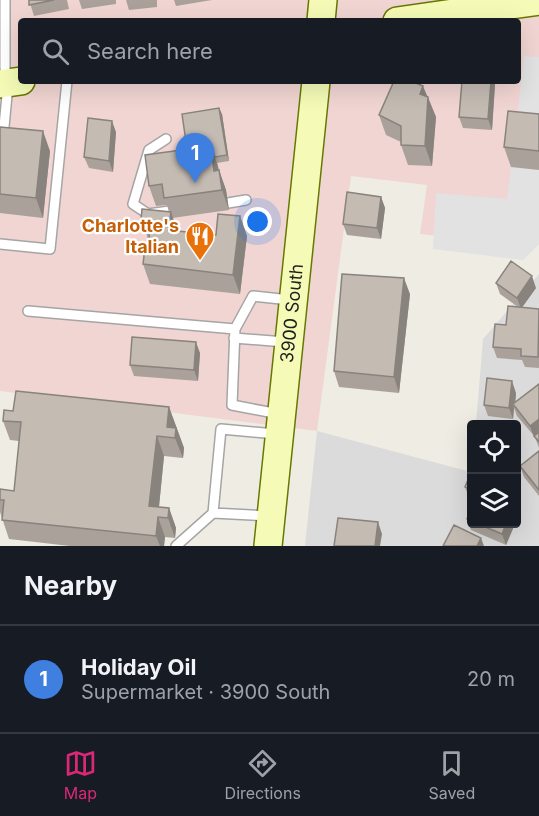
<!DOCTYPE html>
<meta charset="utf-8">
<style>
:root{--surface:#171b24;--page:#242831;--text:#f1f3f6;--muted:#9ea1a6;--line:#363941;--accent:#db2777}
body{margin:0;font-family:Inter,sans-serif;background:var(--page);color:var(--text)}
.controls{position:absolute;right:18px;bottom:18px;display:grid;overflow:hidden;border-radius:6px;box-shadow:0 6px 24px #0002}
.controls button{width:54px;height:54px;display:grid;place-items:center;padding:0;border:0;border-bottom:2px solid var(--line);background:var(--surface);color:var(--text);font:30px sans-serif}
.you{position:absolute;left:258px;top:222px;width:21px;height:21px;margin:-15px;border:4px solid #fff;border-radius:50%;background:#1a73e8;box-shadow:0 0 0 9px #1a73e833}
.badge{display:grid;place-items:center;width:39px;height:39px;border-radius:50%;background:var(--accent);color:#fff;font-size:20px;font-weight:700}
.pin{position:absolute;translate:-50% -50px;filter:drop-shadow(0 2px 3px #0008)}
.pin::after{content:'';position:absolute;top:32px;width:21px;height:18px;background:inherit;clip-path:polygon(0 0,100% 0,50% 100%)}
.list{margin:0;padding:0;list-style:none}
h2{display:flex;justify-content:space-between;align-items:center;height:78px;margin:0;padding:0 24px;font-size:26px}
h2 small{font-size:20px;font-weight:400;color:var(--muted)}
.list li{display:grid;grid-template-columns:39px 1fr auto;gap:18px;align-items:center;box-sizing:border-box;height:108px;padding:0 24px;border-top:2px solid var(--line)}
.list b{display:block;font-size:22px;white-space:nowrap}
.list p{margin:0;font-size:20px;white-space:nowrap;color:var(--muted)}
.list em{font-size:20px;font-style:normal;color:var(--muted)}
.icon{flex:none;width:33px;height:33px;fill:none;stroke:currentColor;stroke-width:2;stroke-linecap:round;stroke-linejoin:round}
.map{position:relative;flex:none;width:539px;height:546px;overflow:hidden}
.search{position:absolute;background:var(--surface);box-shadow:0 6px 24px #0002;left:18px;right:18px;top:18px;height:66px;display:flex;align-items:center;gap:15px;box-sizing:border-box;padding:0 21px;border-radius:6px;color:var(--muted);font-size:22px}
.sheet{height:186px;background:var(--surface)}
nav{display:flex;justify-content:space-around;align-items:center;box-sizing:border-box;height:84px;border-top:2px solid var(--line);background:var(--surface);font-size:16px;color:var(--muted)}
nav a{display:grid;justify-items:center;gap:3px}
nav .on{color:var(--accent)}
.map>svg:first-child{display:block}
</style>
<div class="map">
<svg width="539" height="546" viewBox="0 0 539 546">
<rect width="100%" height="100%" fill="#efece4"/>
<path fill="#dcdbdb" d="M539 274V546H305L317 431 471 472 472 524H516V424H476L483 339Z"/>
<path fill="#f1d5d2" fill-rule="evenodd" d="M0 0H539V232L509 243 420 234 427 185 351 176 317 431 0 391ZM21 21H518V81H21Z"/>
<path fill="#e2e2e2" d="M524 56 539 57V122L517 119Z
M511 167 539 170V244L523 260 433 249 436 193 507 199Z"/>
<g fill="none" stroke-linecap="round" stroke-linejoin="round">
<g stroke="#a5a5a5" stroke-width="12">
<path id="lane" d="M5 82V0
M3 137 8 85
M166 139 149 150 133 204 148 214 170 211
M228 203 246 200
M0 244 50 249 67 81
M28 311 235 329 253 296 290 300
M235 329 232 405 279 414
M234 338 285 342
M269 516 213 513 221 429 276 434
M176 546 213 513"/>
</g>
<g stroke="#677802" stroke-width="30">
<g id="secondary">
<path d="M321 21 323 0"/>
<path d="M397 21 539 1"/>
<path d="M0 84 21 81"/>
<path id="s1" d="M268 546 316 81"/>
</g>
</g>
<use href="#lane" stroke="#fff" stroke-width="9"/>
<use href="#secondary" stroke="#f5fbb6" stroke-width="27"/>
</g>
<path fill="#a9a19a" d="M29 0H67L69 9 34 16Z
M79 0H116V4L82 9Z
M126 0H157V7L129 10Z
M174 0H212L176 6Z
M462 81H494L495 84 492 130 463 128 459 117Z
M428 97 436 117 432 166 408 165 401 145V142L386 135 379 115Z
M222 114 229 161 217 163 219 170 226 190 229 210 172 218 177 231 216 235 240 216 247 236 240 294 150 284 143 264 148 248 149 239H148L141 219 169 212 167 205 156 206 149 186 187 149Z
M539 114V170L511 167 504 147Z
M0 127 50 151 43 218 0 213Z
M116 132 113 172 89 168 84 157Z
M381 197 385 208 381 239 347 235 343 224Z
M496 283 536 288 522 307 539 309V368L525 367 522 360 497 358 493 347 518 307 500 294Z
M410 294 399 393 339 387 334 371Z
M200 353 198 381 134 376 130 365Z
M539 384V448L535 437 517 416 514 408 513 419 488 416 484 405 516 393 515 403Z
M169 407 184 448 183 458 164 456 159 507 169 508 176 528 175 538 165 537 164 546H70L9 539 0 512V489L14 491 19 441 10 440 3 421 13 411Z
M539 451V496L524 477 520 466Z
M471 475V500L469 498 465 487Z
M471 508V524H515L506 545 471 530 467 519Z"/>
<path fill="#89837d" d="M491 81H494L495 84 492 130 488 119Z
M423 86 436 117 432 166 425 146 420 94Z
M219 108 222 114 229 161 227 155Z
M112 121 116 132 113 172 109 161Z
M43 131 50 151 43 218 36 198Z
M211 146 218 166 221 191 214 171Z
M219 170 226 190 229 210 222 190Z
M381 197 385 208 381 239 377 228Z
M171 212 178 232 168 230Z
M240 216 247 236 240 294 233 275Z
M532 276 536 288 521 309 517 298Z
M404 278 410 294 399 393 394 377Z
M196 342 200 353 198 381 194 370Z
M512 381 516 393 515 406 513 404 514 408 513 419 509 408Z
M169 407 184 448 183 458 175 438 167 427Z
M539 419V434L534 437 530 426Z
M157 436 164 456 157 526 149 506Z
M169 508 176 528 175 538 168 518Z
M158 517 165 537 164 546H160L156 536Z
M378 522 382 534 380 546H375Z
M506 524H515L506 545 502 534Z
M481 538 484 546H477Z"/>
<path fill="#c4bbb3" stroke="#89837d" stroke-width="1.5" d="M29 0H54L29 5Z
M394 81H411L423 86 420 94 428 97 425 146 401 145V126L379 115Z
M462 81H491L488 119 459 117Z
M219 108 227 155 215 157 211 146 187 149 182 114Z
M508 111 539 114V151L504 147Z
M88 118 112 121 109 161 84 157Z
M0 127 43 131 36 198 0 194Z
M211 146 214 171 219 170 222 190 164 198 162 184 149 186 145 155Z
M347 192 381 197 377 228 343 224Z
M142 209 171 212 168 230 216 235 218 214 240 216 233 275 143 264 145 248H148L151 220 141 219Z
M511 261 532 276 517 298 496 283Z
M342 274 404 278 394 377 334 371Z
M508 306 539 309 538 357 521 356V349L493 347 495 324 506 325Z
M132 337 196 342 194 370 130 365Z
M487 378 512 381 509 408 484 405Z
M539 384V419L530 426 513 404Z
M16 391 169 407 167 427 176 428 175 438 157 436 149 506 169 508 168 518 158 517 156 536 2 520 4 500H0V489L14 491 21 422 3 421 4 410 13 411Z
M539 432V442L534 436Z
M539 451V490L520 466Z
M470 475H471V490L465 487Z
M471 508V521L467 519Z
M338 518 378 522 375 546H334Z
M478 524H506L502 534Z
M454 525 481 538 477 546H443Z"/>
<defs>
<g id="restaurant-pin" transform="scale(1.5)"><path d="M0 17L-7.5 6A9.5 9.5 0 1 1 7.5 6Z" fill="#e8710a" stroke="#fff"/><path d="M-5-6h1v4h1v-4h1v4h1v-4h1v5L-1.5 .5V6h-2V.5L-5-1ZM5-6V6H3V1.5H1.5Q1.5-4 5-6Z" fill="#fff"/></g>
</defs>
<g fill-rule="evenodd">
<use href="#restaurant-pin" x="200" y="236"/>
</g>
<g text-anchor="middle" stroke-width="4.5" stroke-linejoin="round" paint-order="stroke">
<g font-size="18" font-weight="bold" fill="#c56008" stroke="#fff" text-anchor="end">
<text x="179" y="232">Charlotte's<tspan x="179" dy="21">Italian</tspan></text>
</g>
<g font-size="18" fill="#1e1e1e" stroke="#fff">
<text dy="6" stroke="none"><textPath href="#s1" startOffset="234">3900 South</textPath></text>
</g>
</g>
</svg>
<div class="controls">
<button><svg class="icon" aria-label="locate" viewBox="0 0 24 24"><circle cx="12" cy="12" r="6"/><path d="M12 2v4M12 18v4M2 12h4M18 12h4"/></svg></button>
<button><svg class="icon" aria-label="layers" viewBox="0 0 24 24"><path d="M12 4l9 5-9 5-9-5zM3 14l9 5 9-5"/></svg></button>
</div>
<div class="you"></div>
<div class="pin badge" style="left:195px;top:183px;background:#3f7fe0">1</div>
<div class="search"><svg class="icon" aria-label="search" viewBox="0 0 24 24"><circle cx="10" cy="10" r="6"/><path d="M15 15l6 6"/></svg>Search here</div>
</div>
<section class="sheet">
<h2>Nearby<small></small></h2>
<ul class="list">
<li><span class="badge" style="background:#3f7fe0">1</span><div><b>Holiday Oil</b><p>Supermarket · 3900 South</p></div><em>20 m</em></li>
</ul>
</section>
<nav>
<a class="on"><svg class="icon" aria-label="map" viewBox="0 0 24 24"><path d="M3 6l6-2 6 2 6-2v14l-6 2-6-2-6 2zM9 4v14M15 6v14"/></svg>Map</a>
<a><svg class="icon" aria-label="directions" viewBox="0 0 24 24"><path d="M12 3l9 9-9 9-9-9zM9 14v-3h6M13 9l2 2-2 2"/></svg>Directions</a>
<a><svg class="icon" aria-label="saved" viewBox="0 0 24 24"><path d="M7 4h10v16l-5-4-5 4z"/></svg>Saved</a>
</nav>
